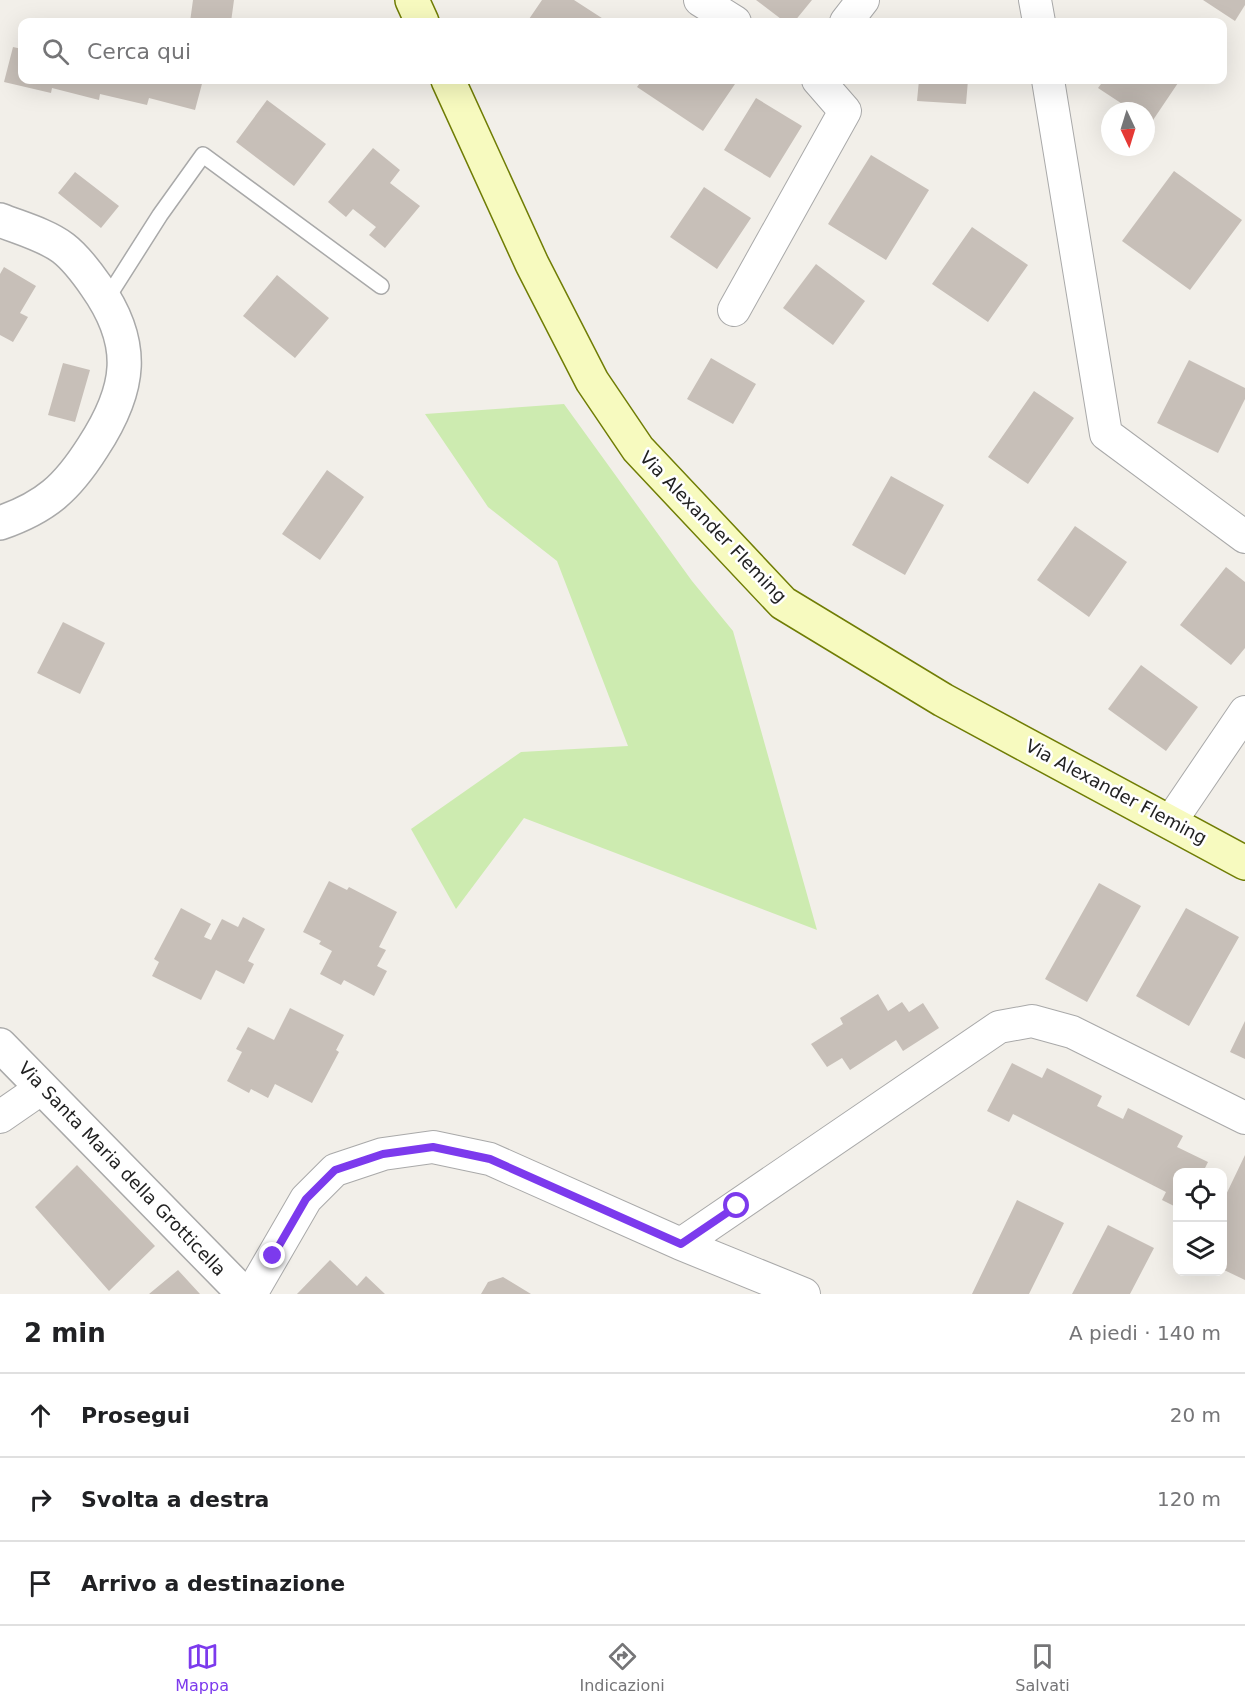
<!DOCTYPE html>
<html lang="it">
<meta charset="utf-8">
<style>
:root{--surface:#fff;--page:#f6f6f6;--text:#202124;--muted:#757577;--line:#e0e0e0;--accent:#7c3aed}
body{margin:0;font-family:"DejaVu Sans",sans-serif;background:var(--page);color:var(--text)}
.controls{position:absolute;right:18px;bottom:18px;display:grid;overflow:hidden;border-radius:12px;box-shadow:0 6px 24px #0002}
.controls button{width:54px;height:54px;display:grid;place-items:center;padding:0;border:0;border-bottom:2px solid var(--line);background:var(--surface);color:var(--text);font:30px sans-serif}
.compass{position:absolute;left:1101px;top:102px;width:54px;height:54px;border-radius:50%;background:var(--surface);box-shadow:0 6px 24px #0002;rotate:176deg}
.stop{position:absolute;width:18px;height:18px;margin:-14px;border:4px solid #7c3aed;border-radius:50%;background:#fff}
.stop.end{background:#7c3aed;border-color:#fff;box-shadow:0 2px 6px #0008}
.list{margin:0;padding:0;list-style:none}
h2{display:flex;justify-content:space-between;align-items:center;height:78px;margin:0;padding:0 24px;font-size:26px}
h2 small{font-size:20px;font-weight:400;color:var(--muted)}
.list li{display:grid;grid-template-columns:39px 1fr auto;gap:18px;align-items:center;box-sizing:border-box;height:84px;padding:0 24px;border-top:2px solid var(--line)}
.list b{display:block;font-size:22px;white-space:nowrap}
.list em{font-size:20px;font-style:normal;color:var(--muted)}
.icon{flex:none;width:33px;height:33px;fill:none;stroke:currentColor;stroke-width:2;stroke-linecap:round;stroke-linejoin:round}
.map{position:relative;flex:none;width:1245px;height:1294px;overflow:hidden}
.search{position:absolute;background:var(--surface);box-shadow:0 6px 24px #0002;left:18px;right:18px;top:18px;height:66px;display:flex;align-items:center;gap:15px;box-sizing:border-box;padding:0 21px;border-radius:12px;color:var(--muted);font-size:22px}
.sheet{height:330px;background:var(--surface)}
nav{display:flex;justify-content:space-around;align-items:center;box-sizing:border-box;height:84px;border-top:2px solid var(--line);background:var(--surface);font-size:16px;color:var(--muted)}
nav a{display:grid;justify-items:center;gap:3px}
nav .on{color:var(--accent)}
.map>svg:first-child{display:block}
</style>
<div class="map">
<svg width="1245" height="1294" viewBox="0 0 1245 1294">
<rect width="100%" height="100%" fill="#f2efe9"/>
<path fill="#cdebb0" d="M564 404 692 581 733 631 817 930 524 818 456 909 411 829 521 752 628 746 557 561 488 507 425 414Z"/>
<path fill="#c7bfb8" d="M193 0H234L231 22H190Z
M542 0H574L608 22H527Z
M756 0H812L794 22H785Z
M1203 0H1245V5L1235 21Z
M13 47 22 49V80H203L195 110 149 98 147 105 100 94 99 100 52 88 51 93 4 82Z
M642 80H729L735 84 703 131 637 87Z
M919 80H968L966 104 917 101Z
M1104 80H1180L1151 123 1146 120V111H1133L1098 88Z
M756 98 802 126 770 178 724 150Z
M267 100 326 144 294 186 236 142Z
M373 148 400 170 390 183 420 206 385 248 369 235 376 227 353 209 346 217 328 202Z
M871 155 929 190 886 260 828 224Z
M1174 171 1242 220 1190 290 1122 241Z
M75 172 119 206 101 228 58 193Z
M704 187 751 218 717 269 670 237Z
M972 227 1028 265 988 322 932 284Z
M816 264 865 301 833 345 783 308Z
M4 267 36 286 20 313 28 317 13 342 0 335V274Z
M277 275 329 318 295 358 243 316Z
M711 358 756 384 733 424 687 399Z
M1189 360 1245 388V399L1218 453 1157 423Z
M63 363 90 370 75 422 48 415Z
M1034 391 1074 418 1028 484 988 457Z
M327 470 364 497 320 560 282 534Z
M891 476 944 505 905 575 852 545Z
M1075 526 1127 562 1089 617 1037 580Z
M1226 567 1245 582V648L1231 665 1180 625Z
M63 622 105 643 80 694 37 673Z
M1141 665 1198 707 1166 751 1108 709Z
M329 881 347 890 349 887 397 912 379 947 386 950 377 966 387 971 374 996 344 980 341 985 320 974 332 951 319 944 321 941 303 932Z
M1099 883 1141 906 1087 1002 1045 979Z
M181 908 211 924 204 937 211 940 222 919 238 927 243 917 265 929 248 961 254 964 244 984 216 970 201 1000 152 976 159 962 154 959Z
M1186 908 1239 937 1189 1026 1136 996Z
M878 994 888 1011 902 1002 909 1012 923 1003 939 1028 903 1051 896 1040 850 1070 842 1058 827 1067 811 1044 843 1024 840 1018Z
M290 1008 344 1035 336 1050 339 1052 312 1103 275 1084 268 1098 251 1089 249 1093 227 1081 242 1052 236 1049 248 1027 274 1040Z
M1245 1021V1059L1230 1052Z
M1012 1063 1042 1078 1047 1068 1102 1096 1097 1106 1123 1119 1128 1108 1183 1136 1177 1147 1208 1162 1203 1172H1178V1208L1162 1200 1166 1192 1013 1114 1009 1122 987 1111Z
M1245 1155V1280L1222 1269V1203Z
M77 1165 155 1246 109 1291 35 1207Z
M1017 1200 1064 1223 1029 1294H972Z
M1108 1225 1154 1248 1130 1294H1072Z
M330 1260 357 1286 366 1276 385 1294H297Z
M178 1270 200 1294H149Z
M503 1277 531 1294H481L488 1282Z"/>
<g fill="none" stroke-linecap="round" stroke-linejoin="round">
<g stroke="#a9a9a9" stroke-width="18">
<path id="service" d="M106 300 160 215 203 155 381 286"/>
</g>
<g stroke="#a9a9a9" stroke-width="34">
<path id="minor" d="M700 0 735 22
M1035 0 1039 22
M846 22 863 0
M1048 80 1106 434 1245 537
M734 310 845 111 818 80
M1171 821 1245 712
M0 1117 42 1088
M681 1244 999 1027 1032 1021 1072 1032 1245 1118
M251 1294 306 1199 335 1170 383 1154 433 1147 490 1159 681 1244 804 1294"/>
</g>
<g stroke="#a9a9a9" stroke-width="36">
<path id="tertiary" d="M0 220C20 228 46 235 63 248 76 258 87 273 96 286 137 344 131 389 93 447 67 488 46 507 0 523
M0 1045 244 1294"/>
</g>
<g stroke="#707d05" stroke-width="36">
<path id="secondary" d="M412 0 422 22
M448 80 532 264 592 381 638 449 783 603 943 700 1245 863"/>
</g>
<use href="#service" stroke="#fff" stroke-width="15"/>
<use href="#minor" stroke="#fff" stroke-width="32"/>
<use href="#tertiary" stroke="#fff" stroke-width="33"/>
<use href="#secondary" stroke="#f7fabf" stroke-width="33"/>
</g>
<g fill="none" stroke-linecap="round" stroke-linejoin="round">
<path stroke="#7c3aed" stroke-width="8" d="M273 1256 306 1199 335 1170 383 1154 433 1147 490 1159 681 1244 737 1206"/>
</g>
<g text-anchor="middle" stroke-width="5" stroke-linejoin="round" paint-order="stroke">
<g font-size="18" fill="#222" stroke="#fff">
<text transform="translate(713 527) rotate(46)" y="6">Via Alexander Fleming</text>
<text transform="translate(1116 792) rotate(28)" y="6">Via Alexander Fleming</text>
<text transform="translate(122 1169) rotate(46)" y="6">Via Santa Maria della Grotticella</text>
</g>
</g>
</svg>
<div class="controls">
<button><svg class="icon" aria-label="locate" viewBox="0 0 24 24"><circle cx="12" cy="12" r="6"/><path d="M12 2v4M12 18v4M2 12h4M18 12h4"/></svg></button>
<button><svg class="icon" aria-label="layers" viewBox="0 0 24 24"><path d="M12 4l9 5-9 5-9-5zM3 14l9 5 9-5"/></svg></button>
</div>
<svg class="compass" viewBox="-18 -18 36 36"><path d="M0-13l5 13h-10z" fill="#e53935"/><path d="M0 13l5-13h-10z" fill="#757577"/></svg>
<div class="stop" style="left:737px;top:1206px"></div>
<div class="stop end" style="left:273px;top:1256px"></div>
<div class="search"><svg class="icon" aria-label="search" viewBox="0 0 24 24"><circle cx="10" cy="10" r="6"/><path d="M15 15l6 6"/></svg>Cerca qui</div>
</div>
<section class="sheet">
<h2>2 min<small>A piedi · 140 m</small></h2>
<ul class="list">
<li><svg class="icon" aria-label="ahead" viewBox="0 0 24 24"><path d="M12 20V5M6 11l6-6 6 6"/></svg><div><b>Prosegui</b></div><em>20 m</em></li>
<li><svg class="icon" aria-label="right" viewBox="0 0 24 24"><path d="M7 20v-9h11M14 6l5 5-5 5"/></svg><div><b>Svolta a destra</b></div><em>120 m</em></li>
<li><svg class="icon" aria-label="arrive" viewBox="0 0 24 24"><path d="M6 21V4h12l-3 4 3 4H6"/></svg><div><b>Arrivo a destinazione</b></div></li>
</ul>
</section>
<nav>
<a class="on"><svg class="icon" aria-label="map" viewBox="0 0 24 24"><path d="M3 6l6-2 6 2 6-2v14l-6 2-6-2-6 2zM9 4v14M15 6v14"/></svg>Mappa</a>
<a><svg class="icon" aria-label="directions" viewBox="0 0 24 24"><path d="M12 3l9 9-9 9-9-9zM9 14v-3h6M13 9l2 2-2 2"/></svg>Indicazioni</a>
<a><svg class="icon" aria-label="saved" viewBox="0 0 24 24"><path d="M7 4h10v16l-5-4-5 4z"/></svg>Salvati</a>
</nav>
